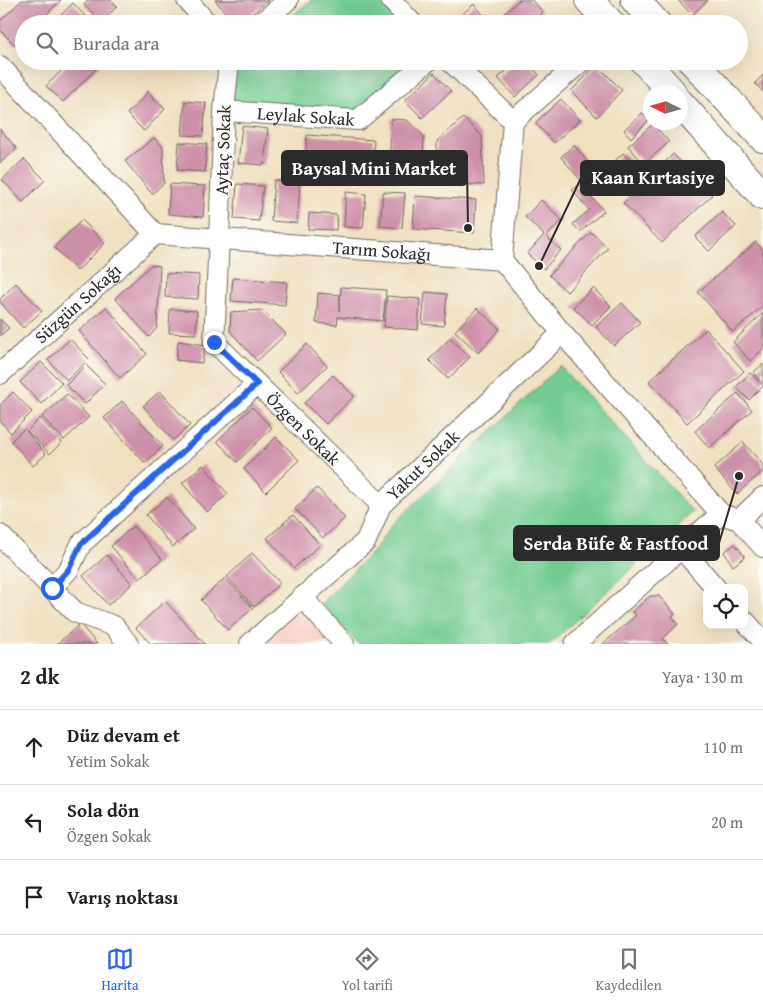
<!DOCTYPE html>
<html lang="tr">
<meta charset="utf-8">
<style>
:root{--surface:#fff;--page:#f6f6f6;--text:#202124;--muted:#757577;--line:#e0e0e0;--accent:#2563eb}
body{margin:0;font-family:"Gentium Book Plus",serif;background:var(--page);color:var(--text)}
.controls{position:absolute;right:15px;bottom:15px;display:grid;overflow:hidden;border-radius:10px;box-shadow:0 5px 20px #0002}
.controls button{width:45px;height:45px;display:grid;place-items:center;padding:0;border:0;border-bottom:1px solid var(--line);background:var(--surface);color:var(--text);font:25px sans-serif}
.compass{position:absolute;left:643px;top:85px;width:45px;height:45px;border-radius:50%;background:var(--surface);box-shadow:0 5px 20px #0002;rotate:275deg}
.stop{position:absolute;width:15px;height:15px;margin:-11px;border:4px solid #2563eb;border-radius:50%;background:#fff}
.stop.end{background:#2563eb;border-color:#fff;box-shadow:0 1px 5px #0008}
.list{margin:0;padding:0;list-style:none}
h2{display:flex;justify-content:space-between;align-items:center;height:65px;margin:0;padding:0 20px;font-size:21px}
h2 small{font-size:16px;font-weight:400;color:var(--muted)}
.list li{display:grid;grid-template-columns:32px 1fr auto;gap:15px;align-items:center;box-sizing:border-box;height:75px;padding:0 20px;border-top:1px solid var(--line)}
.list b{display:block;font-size:19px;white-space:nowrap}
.list p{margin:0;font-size:16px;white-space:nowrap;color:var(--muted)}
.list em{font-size:16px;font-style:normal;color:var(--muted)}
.icon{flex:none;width:28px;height:28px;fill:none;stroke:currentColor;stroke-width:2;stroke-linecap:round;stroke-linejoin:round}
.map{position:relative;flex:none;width:763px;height:644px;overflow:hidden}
.search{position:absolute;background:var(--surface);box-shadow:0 5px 20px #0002;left:15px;right:15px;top:15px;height:55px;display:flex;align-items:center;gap:12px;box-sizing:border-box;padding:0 18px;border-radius:28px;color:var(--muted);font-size:19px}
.sheet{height:290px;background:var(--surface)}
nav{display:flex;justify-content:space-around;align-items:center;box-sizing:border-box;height:70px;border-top:1px solid var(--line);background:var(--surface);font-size:14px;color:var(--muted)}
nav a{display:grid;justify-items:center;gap:2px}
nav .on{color:var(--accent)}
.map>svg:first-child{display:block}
</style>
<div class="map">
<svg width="763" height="644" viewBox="0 0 763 644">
<rect width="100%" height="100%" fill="#fdfcf7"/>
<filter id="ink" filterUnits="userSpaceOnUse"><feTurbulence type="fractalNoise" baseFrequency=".02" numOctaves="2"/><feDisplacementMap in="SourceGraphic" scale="10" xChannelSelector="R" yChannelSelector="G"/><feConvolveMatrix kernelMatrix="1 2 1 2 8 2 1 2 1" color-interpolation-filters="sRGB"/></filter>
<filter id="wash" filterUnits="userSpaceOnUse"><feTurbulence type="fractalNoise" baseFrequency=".0096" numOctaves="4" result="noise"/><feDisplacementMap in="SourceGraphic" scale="20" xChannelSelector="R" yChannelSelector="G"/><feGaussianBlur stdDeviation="1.12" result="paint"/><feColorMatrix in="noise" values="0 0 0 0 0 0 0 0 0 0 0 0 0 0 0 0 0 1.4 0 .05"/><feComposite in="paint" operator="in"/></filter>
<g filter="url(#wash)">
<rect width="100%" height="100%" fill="#efe0c1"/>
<path fill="#f7d1c8" d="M297 607 331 644H258Z"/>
<path fill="#71cb92" stroke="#4e7b5e" d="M311 0H379L400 24H283Z
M239 61H413L356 112 230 111Z
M560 366 693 512 550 644H358L321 603 376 548 391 526Z"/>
<g id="blocks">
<path fill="#cd90a9" d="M22 0H61L37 24H24V37L15 45 0 30V21Z
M88 0H111L117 6 102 22 84 5Z
M215 0H268L241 24H235Z
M519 0H532L543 12 531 24H513L504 14Z
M678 0H708L692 15Z
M73 3 93 24H57L55 21Z
M474 4 487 19 482 24H451Z
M71 61H104L63 102 46 86Z
M517 61H527L539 75 515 97 498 78Z
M597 65 622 90 597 117 571 91Z
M434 73 451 91 422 118 405 100Z
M763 75V92L755 83Z
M148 92 165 109 144 131 127 114Z
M561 99 580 120 554 143 535 123Z
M185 101 206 103 203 136 182 135Z
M642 113 649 120 631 138 624 130Z
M463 118 482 136 484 185 436 184 437 141Z
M391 119 407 120 424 136 422 177 389 175Z
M653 124 669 142 644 164 628 146Z
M242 126 268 129 264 165 238 163Z
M0 129 17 149 0 163Z
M307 135 374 140 372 176 304 171Z
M154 138 163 147 164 183 152 194 125 161Z
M179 142 207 144 205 172 177 170Z
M574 145 596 172 583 183 561 157Z
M623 153 640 171 620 190 603 173Z
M673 154 712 195 662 243 623 203Z
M24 159 45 180 23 202 2 180Z
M274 180 300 183 297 223 271 221Z
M170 184 205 186 203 217 168 214Z
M237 184 263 186 259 221 234 219Z
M579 184 604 211 580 232 573 224 589 210 572 190Z
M346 192 366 194 363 228 344 227Z
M383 192 405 193 402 228 380 226Z
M415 196 476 200 474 233 413 229Z
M541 200 562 220 546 237 561 250 544 269 527 254 544 235 525 217Z
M722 212 736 226 709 251 695 237Z
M309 213 337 215 336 230 308 229Z
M82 220 105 243 77 271 54 247Z
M591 232 608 248 567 292 549 275Z
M756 242 763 250V306L733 332 698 292Z
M151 265 160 266 157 328 149 337 115 298Z
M166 273 199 275 198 299 165 297Z
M233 278 287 282 285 305 231 301Z
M16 283 42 311 23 328 0 302V299Z
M341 287 386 290 383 321 338 317 337 325 316 323 318 293 340 295 339 311Z
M593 288 611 306 592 325 573 307Z
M425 292 447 294 444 326 422 324Z
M387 296 420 299 418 330 384 327Z
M622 303 640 322 614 346 596 327Z
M106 307 147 354 120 378 79 331Z
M477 308 500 329 478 353 455 331Z
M170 309 197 311 196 334 169 333Z
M262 310 286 334 257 361 230 331 231 312Z
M763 313V349L750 361 733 342Z
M0 319 9 328 0 336Z
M706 329 744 371 687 423 649 381Z
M450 338 470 357 448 379 429 360Z
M70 339 89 359 67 380 48 360Z
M178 341 205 345 202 363 176 360Z
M307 344 327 366 298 393 278 372Z
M41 362 62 383 41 404 20 382Z
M763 364V384L753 373Z
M86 365 105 384 85 404 66 385Z
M750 373 763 386 749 400 736 387Z
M333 375 354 396 326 424 304 403Z
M160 391 190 425 173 440 143 406Z
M13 392 32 412 11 433 0 421V405Z
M738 393 752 410 709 448 695 431Z
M67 394 89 417 64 440 42 417Z
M122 401 163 446 145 463 104 418Z
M252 407 272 428 237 462 217 441Z
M40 418 62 442 50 454 27 431Z
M24 429 46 454 33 466 11 441Z
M276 437 299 460 266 492 244 469Z
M743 442 763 465V471L737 494 714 468Z
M203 465 228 494 207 512 182 483Z
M317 488 345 518 323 538 295 509Z
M167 497 194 529 173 547 146 515Z
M293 515 320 545 294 568 267 538Z
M133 526 162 559 139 579 111 546Z
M735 544 745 557 733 566 724 552Z
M252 553 280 583 254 607 227 577Z
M107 555 132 584 108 605 83 576Z
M225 578 253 608 228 630 201 600Z
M650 596H659L675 614 672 616 678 624 663 639 668 644H603L636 615 632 612Z
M165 601 205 644H151L136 628Z
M80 624 97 644H57Z"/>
</g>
</g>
<g filter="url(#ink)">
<use href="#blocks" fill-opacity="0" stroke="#706a60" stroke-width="1"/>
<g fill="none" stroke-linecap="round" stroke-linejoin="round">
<g stroke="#706a60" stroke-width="22">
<g id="minor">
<path d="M187 0 208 24"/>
<path d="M391 0 413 24"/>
<path d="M260 24 288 0"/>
<path id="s1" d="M229 61 224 111 219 239 214 342 381 505"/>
<path d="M450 61 513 121"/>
<path id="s2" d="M0 66 155 234 502 260 562 333 721 514"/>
<path id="s3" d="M224 111 358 120 428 61"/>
<path d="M502 260 513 121 582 61"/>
<path id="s4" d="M0 374 155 234"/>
<path d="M739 520 763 497"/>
<path d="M0 535 75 612 114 626 128 644"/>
<path d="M681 548 716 588"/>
<path d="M52 588 69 569 81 544 257 384"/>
<path d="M302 597 344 644"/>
<path d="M744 620 763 641"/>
<path id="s5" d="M250 644 366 541 381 505 562 333"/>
<path d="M575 644 681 548 721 514 739 520 763 547"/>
</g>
</g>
<g stroke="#706a60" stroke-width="30">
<path id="secondary" d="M589 0 611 24
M635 0 657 24
M644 61 672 92
M692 61 763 138
M680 103 763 196"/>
</g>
<use href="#minor" stroke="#fff" stroke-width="20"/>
<use href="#secondary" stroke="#fff" stroke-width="28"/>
</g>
</g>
<g fill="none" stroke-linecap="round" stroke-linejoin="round" filter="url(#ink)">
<path stroke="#2563eb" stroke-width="6" d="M52 588 69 569 81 544 257 384 214 342"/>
</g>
<g text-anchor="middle" stroke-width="4.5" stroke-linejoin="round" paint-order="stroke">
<g font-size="18" fill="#2b2b2b" stroke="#fdfcf7">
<text dy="6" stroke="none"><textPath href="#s3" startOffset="82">Leylak Sokak</textPath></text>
<text transform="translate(223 150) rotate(-88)" y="6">Aytaç Sokak</text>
<text dy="6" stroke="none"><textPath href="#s2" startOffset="456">Tarım Sokağı</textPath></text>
<text dy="6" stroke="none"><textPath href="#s4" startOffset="105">Süzgün Sokağı</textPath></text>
<text dy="6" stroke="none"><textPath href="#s1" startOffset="406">Özgen Sokak</textPath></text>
<text dy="6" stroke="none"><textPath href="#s5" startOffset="252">Yakut Sokak</textPath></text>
</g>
</g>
<path fill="none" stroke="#2b2b2b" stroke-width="2" d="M468 228L467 168M539 266L581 178M739 476L719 543"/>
<g fill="#2b2b2b" stroke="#fdfcf7" stroke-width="2">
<circle cx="468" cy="228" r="5"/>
<circle cx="539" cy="266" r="5"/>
<circle cx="739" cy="476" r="5"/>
</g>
<g fill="#2b2b2b" stroke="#2b2b2b" stroke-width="2">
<rect x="282" y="151" width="185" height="34" rx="5"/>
<rect x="581" y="161" width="143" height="34" rx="5"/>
<rect x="514" y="526" width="205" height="34" rx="5"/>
</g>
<g font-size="19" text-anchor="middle" font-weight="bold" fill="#fff">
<text x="374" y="175">Baysal Mini Market</text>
<text x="653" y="184">Kaan Kırtasiye</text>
<text x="616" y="550">Serda Büfe &amp; Fastfood</text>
</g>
</svg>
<div class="controls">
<button><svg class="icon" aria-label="locate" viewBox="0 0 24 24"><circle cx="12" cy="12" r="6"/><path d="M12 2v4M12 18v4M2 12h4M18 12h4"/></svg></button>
</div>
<svg class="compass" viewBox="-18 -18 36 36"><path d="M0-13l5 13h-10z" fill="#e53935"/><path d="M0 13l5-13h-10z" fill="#757577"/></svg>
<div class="stop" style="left:52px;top:588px"></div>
<div class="stop end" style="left:214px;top:342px"></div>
<div class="search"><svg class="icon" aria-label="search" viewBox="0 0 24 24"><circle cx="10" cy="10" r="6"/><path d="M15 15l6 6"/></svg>Burada ara</div>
</div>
<section class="sheet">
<h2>2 dk<small>Yaya · 130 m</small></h2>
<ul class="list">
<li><svg class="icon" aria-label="ahead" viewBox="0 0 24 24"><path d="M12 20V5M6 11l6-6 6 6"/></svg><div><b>Düz devam et</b><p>Yetim Sokak</p></div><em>110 m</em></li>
<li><svg class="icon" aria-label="left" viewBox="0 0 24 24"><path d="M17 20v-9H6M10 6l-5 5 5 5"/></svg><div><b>Sola dön</b><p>Özgen Sokak</p></div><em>20 m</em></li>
<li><svg class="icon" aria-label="arrive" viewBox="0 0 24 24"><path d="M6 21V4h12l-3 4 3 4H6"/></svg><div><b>Varış noktası</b></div></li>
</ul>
</section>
<nav>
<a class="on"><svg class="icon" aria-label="map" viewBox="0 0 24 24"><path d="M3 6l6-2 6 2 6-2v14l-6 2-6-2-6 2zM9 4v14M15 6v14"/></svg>Harita</a>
<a><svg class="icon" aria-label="directions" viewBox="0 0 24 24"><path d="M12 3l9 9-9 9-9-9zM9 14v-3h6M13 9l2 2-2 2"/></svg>Yol tarifi</a>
<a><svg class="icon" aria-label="saved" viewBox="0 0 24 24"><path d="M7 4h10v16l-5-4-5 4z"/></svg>Kaydedilen</a>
</nav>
